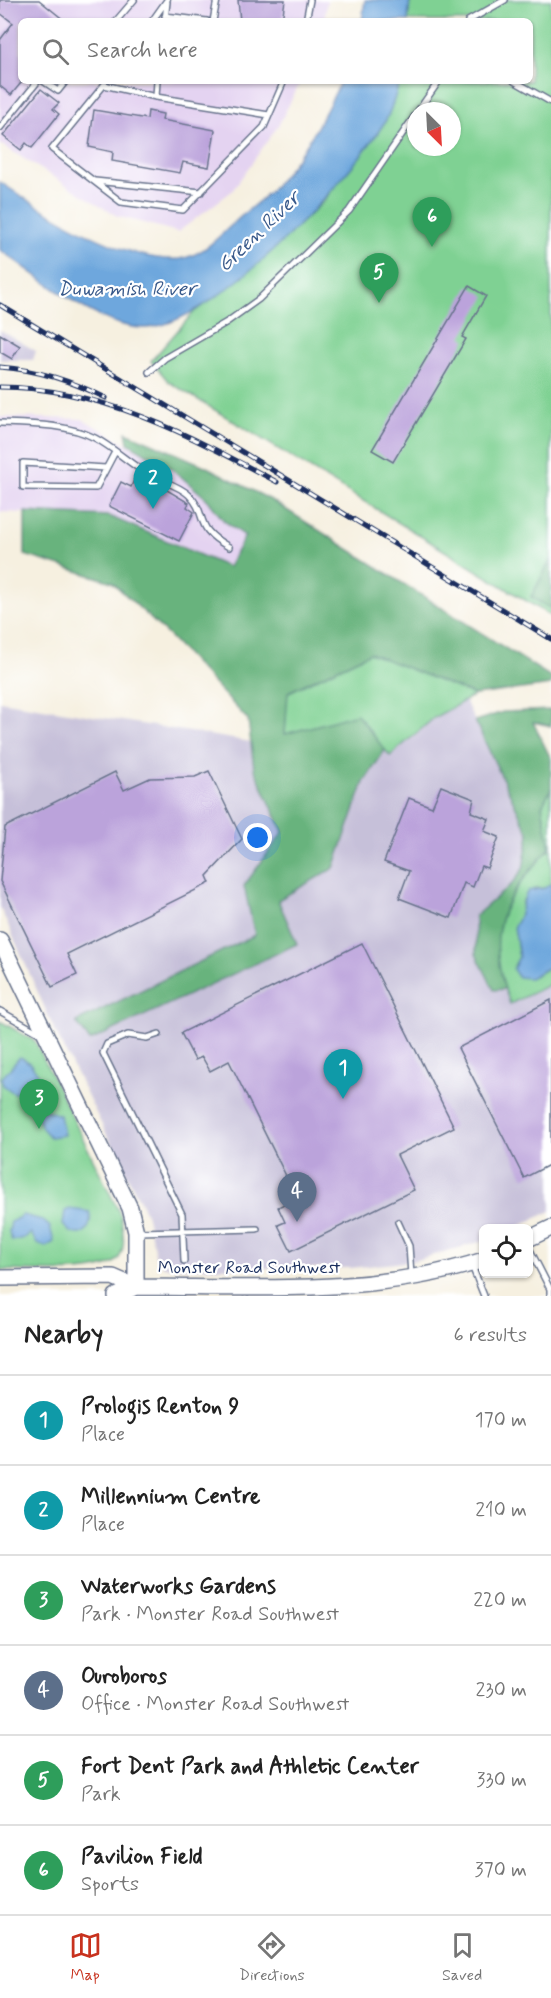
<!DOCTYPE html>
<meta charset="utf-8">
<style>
:root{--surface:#fff;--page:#f2f2f2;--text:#222;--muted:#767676;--line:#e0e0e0;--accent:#c8321e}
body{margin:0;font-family:Mynerve,sans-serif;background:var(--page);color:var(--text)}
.controls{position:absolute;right:18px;bottom:18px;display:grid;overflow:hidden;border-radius:9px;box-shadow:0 2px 4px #0004}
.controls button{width:54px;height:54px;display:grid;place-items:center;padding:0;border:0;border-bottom:2px solid var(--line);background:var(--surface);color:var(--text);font:30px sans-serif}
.compass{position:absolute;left:407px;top:102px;width:54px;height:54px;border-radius:50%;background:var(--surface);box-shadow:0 2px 4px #0004;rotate:156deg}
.you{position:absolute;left:258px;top:838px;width:21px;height:21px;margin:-15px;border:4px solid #fff;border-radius:50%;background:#1a73e8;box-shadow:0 0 0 9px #1a73e833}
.badge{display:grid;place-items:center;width:39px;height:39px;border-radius:50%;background:var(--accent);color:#fff;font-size:20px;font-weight:700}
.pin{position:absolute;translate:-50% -50px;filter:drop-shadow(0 2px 3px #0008)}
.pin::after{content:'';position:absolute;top:32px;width:21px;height:18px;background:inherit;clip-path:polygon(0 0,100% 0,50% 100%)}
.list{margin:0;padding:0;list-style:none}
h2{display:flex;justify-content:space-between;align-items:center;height:78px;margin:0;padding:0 24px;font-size:26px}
h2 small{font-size:20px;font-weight:400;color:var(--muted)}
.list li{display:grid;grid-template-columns:39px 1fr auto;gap:18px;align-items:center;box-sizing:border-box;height:90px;padding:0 24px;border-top:2px solid var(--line)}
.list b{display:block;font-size:22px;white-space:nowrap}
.list p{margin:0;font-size:20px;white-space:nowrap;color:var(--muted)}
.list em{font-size:20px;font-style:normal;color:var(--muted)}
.icon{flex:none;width:33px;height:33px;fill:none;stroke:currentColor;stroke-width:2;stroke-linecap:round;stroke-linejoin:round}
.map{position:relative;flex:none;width:551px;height:1296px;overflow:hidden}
.search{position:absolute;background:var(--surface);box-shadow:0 2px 4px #0004;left:18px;right:18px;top:18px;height:66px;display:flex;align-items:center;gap:15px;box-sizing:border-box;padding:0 21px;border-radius:9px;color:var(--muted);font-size:22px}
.sheet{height:618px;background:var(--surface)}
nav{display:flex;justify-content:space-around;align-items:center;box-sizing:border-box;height:84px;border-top:2px solid var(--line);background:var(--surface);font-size:16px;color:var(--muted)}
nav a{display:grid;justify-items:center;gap:3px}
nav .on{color:var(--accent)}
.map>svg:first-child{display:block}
</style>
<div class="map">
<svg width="551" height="1296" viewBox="0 0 551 1296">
<rect width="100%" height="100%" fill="#fff"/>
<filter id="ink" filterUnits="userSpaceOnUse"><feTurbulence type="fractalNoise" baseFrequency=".0167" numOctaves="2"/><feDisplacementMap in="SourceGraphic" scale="12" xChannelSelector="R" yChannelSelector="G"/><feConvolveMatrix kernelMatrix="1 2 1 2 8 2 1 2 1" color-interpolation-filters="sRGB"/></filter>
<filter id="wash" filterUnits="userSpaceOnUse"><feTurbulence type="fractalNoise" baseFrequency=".008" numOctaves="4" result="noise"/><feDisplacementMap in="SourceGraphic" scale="24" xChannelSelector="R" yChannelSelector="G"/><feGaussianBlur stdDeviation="1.35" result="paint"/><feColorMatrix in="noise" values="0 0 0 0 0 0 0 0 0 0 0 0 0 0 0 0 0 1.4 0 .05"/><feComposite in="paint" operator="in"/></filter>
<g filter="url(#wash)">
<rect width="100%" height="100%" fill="#f6f0e0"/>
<path fill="#e4d3f1" d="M0 0H327L324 21H21V81H301L278 126 232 191 178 232 117 216 0 144Z
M0 417 82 419 172 469 207 499 224 521 246 536 227 567 109 516 0 512Z"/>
<path fill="#c6c0d9" d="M0 330 36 351 33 360H0Z
M457 684 529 833 551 824V1211L515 1228H484L483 1241 413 1261 351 1268H172L163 1266 156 1258 146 1213 55 1031 0 907V701L313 752Z"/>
<path fill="#7fd193" stroke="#4d8078" stroke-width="1.5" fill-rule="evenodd" d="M410 0H551V616L169 382 151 361 194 312 259 263 323 202 387 118 400 81H530V21H408ZM416 111H452V147H416Z
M370 653 475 695 435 717 390 756 385 750 285 734 287 693Z
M551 788V883L545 888H535L522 901 521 917 514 926 519 957 514 966 534 976 551 966V984L510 1004C506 991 499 977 497 963 489 916 521 880 550 848L542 806Z
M0 1021 35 1041 121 1216C122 1229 127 1245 119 1258 106 1278 24 1270 0 1270Z"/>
<path fill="#67b37d" stroke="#41716e" stroke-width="1.5" d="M126 432 205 466 271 500 551 677V685L475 695 370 653 288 692 285 734 357 714 385 750 364 782 334 868 278 900 297 944 90 1041 76 1022 255 935 244 886 283 832 254 768 248 720 171 638 112 582 25 555V512L109 516 228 567 245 536 224 521 207 499 172 469 128 443Z
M551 559V609L531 597Z
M551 710V726L533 722 551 759V788L542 806 550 848C507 895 485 923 505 989L494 990 476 954 475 916 512 884 523 869 529 834 475 721 503 712Z"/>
<path fill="#6ea7dd" stroke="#446b9e" stroke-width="1.5" d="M365 0H410L408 21H362Z
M341 81H400C396 93 392 108 386 120 351 178 213 329 142 328 96 327 39 276 0 250V182C43 211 125 263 179 259 203 256 218 237 235 222 247 210 261 201 272 189 303 156 322 120 341 81Z
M551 883V966L530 978 518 977 513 969 519 957 514 926C523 915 520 903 528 891L545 888Z
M20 1057C32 1062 42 1077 42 1089L14 1093 3 1085 2 1078Z
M45 1110 60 1115 64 1135 50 1137 42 1128 36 1112Z
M70 1209 90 1212C94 1233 75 1243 63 1224L65 1211Z
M23 1215 42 1220 50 1227 54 1242 46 1247 37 1244 31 1233 24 1238 12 1241 9 1232 11 1222Z"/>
<g id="blocks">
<path fill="#bba3db" d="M0 0H39L65 21H21V83L11 95 0 86V40L13 23 0 13Z
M238 0H285L282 21H240Z
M41 89 59 103 53 109 59 114 32 148 26 143 21 150 3 136Z
M94 110 147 119 148 111 163 114 162 120 215 130 209 167 183 162 180 173 112 161 113 152 89 147Z
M469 286 486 296 462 337 466 339 393 462 372 450Z
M0 334 20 346 12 359 0 352Z
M134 480 146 486 150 480 189 503 187 507 194 512 179 541 109 506 121 482 131 487Z
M209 771 242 839 207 876 210 883 67 954 77 975 52 987 0 881 5 827 115 772 124 790 150 778 195 777Z
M441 786 474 799 471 812 489 819 484 831 499 837 487 868 481 866 473 887 464 883 451 918 399 898 409 871 384 862 409 798 432 807Z
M362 943 454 1127 397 1155 414 1190 291 1251 278 1225 285 1222 278 1207 297 1198 229 1061 210 1071 202 1057 195 1060 181 1033Z
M551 1000V1164L524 1178 458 1048Z"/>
</g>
</g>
<g filter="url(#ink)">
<use href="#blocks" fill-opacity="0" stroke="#68738c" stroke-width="1.5"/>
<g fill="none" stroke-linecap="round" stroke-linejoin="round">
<g stroke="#68738c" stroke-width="8">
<path id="lane" d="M165 16 207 21
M116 21 134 0
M152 21 167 0
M165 21 167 2
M213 21 217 0
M306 21 310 0
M468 21 505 0
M43 81 58 91 66 81
M514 81 551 102
M156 97 157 81
M418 111 439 81
M269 115 156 97 104 85 52 149 121 202 183 210 264 127 284 81
M0 128 38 81
M95 181 201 192
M149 372 165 358 227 322 259 299 349 211 416 114
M0 423C30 424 68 424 95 438 114 448 130 464 148 474 160 481 179 485 189 495 209 515 192 527 229 547
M106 468 23 463V487L96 488 115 452
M0 1011 41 1034
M159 1034 147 1038 128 1035 107 1044 103 1053 182 1214 184 1261
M398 1222 409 1246 411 1275
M139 1232 257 1229
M528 1246 550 1289V1296
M472 1266 484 1296"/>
</g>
<g stroke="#68738c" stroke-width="18">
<path id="secondary" d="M0 940 130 1208 136 1232V1287
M528 1239 551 1228
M0 1278 113 1277 136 1287C252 1287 373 1296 484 1260
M116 1296 136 1287"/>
</g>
<use href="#lane" stroke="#fff" stroke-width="5"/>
<use href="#secondary" stroke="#fff" stroke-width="15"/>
<g stroke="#1b2f5e" stroke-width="5">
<path id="rail" d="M0 305 551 639
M0 367C39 370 71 381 106 398
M0 387C100 387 191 436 277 482"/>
</g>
<use href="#rail" stroke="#fff" stroke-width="3" stroke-dasharray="9" stroke-linecap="butt"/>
</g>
</g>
<g text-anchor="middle" stroke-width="4.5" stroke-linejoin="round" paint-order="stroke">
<g font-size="18" fill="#1b2f5e" stroke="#fff">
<text x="249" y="1273">Monster Road Southwest</text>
</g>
<g font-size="20" font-style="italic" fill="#38598a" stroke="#fff">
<text transform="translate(258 231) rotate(-44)" y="7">Green River</text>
<text x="127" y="295">Duwamish River</text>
</g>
</g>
</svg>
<div class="controls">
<button><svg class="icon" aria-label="locate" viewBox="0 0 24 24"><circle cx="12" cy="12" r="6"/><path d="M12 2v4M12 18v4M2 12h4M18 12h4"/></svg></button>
</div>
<svg class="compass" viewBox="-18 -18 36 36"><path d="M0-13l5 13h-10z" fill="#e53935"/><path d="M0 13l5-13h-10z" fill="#767676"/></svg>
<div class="you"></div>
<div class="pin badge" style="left:343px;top:1099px;background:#0f9aa8">1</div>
<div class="pin badge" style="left:153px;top:509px;background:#0f9aa8">2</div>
<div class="pin badge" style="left:39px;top:1129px;background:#2e9e5b">3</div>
<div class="pin badge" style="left:297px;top:1222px;background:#5c6f8a">4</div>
<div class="pin badge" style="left:379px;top:303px;background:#2e9e5b">5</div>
<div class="pin badge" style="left:432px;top:247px;background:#2e9e5b">6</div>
<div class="search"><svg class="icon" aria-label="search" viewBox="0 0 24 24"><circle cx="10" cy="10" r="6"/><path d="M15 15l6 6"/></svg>Search here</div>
</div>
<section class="sheet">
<h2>Nearby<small>6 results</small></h2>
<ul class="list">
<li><span class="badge" style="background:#0f9aa8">1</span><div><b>Prologis Renton 9</b><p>Place</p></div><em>170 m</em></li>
<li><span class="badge" style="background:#0f9aa8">2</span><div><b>Millennium Centre</b><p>Place</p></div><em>210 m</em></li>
<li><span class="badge" style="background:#2e9e5b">3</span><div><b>Waterworks Gardens</b><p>Park · Monster Road Southwest</p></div><em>220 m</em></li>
<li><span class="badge" style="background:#5c6f8a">4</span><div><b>Ouroboros</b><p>Office · Monster Road Southwest</p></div><em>230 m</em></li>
<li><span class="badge" style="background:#2e9e5b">5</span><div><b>Fort Dent Park and Athletic Center</b><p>Park</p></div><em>330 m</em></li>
<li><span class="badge" style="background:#2e9e5b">6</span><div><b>Pavilion Field</b><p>Sports</p></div><em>370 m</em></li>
</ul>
</section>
<nav>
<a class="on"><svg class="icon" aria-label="map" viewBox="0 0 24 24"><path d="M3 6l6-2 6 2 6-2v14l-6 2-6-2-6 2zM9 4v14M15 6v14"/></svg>Map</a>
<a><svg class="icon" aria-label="directions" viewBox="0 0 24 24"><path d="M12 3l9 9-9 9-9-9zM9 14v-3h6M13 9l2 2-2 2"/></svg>Directions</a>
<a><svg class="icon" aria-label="saved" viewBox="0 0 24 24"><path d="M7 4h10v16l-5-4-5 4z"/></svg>Saved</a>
</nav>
